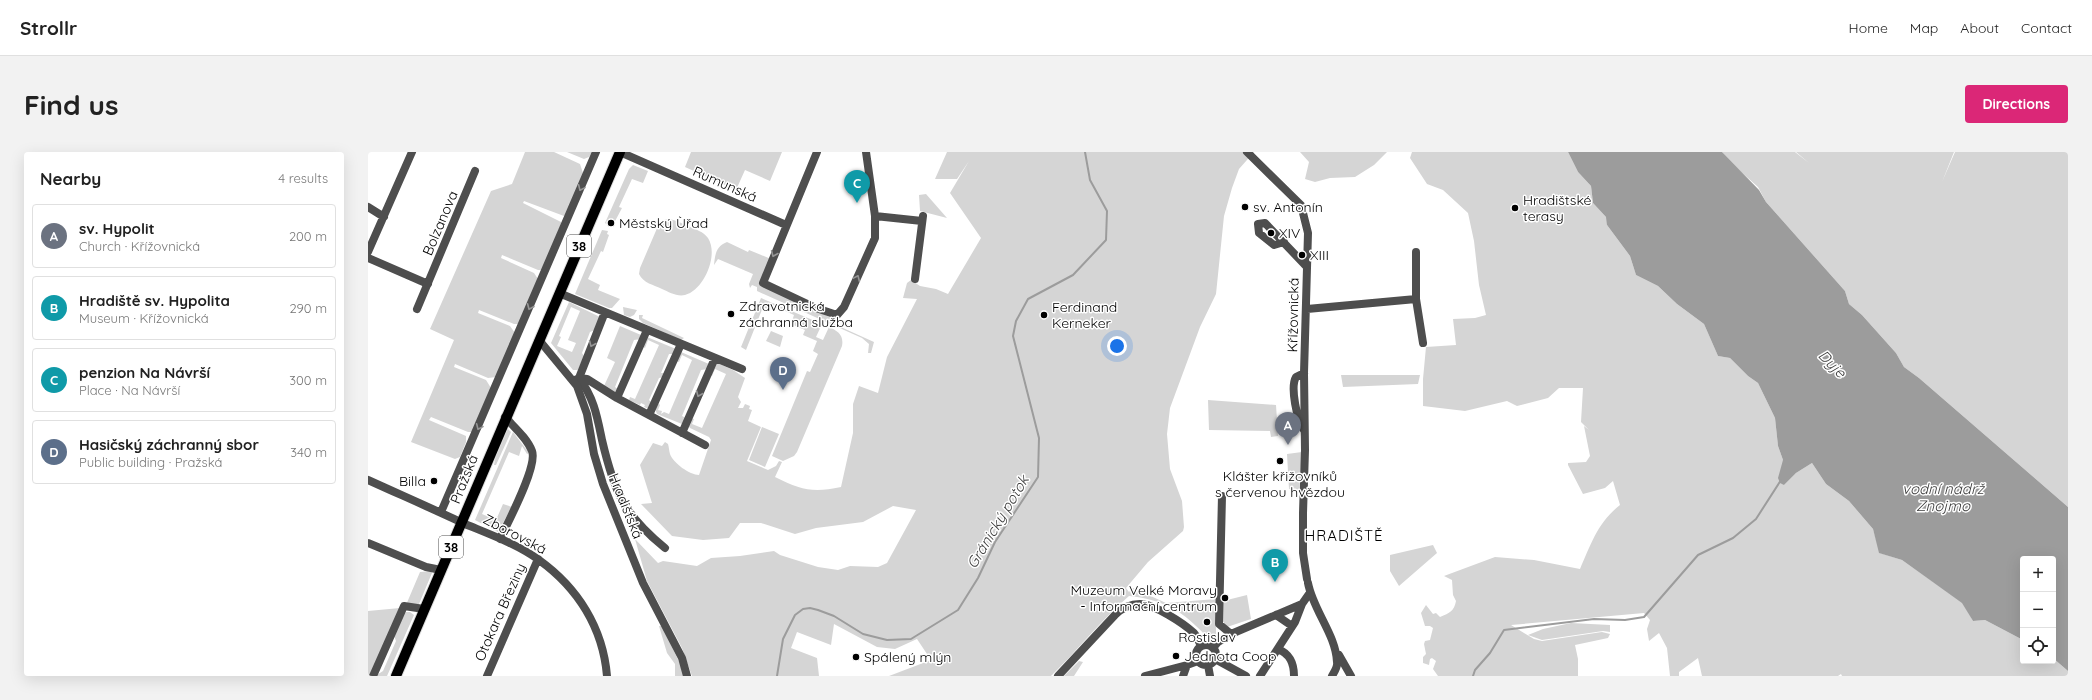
<!DOCTYPE html>
<meta charset="utf-8">
<style>
:root{--surface:#fff;--page:#f2f2f2;--text:#222;--muted:#767676;--line:#e0e0e0;--accent:#db2777}
body{margin:0;font-family:Quicksand,sans-serif;background:var(--page);color:var(--text)}
.controls{position:absolute;right:12px;bottom:12px;display:grid;overflow:hidden;border-radius:4px;box-shadow:0 4px 16px #0002}
.controls button{width:36px;height:36px;display:grid;place-items:center;padding:0;border:0;border-bottom:1px solid var(--line);background:var(--surface);color:var(--text);font:20px sans-serif}
.you{position:absolute;left:749px;top:194px;width:14px;height:14px;margin:-10px;border:3px solid #fff;border-radius:50%;background:#1a73e8;box-shadow:0 0 0 6px #1a73e833}
.badge{display:grid;place-items:center;width:26px;height:26px;border-radius:50%;background:var(--accent);color:#fff;font-size:13px;font-weight:700}
.pin{position:absolute;translate:-50% -33px;filter:drop-shadow(0 1px 2px #0008)}
.pin::after{content:'';position:absolute;top:21px;width:14px;height:12px;background:inherit;clip-path:polygon(0 0,100% 0,50% 100%)}
.list{margin:0;padding:0;list-style:none}
h2{display:flex;justify-content:space-between;align-items:center;height:52px;margin:0;padding:0 16px;font-size:17px}
h2 small{font-size:13px;font-weight:400;color:var(--muted)}
.list li{display:grid;grid-template-columns:26px 1fr auto;gap:12px;align-items:center;box-sizing:border-box;height:64px;margin:0 8px 8px;padding:0 8px;border:1px solid var(--line);border-radius:4px}
.list b{display:block;font-size:15px;white-space:nowrap}
.list p{margin:0;font-size:13px;white-space:nowrap;color:var(--muted)}
.list em{font-size:13px;font-style:normal;color:var(--muted)}
.icon{flex:none;width:22px;height:22px;fill:none;stroke:currentColor;stroke-width:2;stroke-linecap:round;stroke-linejoin:round}
.map{position:relative;flex:none;width:1700px;height:524px;overflow:hidden;border-radius:4px}
header{display:flex;align-items:center;gap:24px;box-sizing:border-box;height:56px;padding:0 20px;background:var(--surface);border-bottom:1px solid var(--line)}
header strong{font-size:19px}
nav{display:flex;gap:22px;margin-inline-start:auto;font-size:14px}
.intro{display:flex;align-items:center;justify-content:space-between;box-sizing:border-box;height:96px;padding:0 24px}
h1{margin:0;font-size:28px}
.button{padding:10px 18px;border-radius:4px;background:var(--accent);color:#fff;font-size:14px;font-weight:700}
main{display:flex;gap:24px;padding:0 24px}
aside{flex:1;background:var(--surface);border-radius:4px;box-shadow:0 4px 16px #0002}
.map>svg:first-child{display:block}
</style>
<header>
<strong>Strollr</strong>
<nav><a>Home</a><a>Map</a><a>About</a><a>Contact</a></nav>
</header>
<div class="intro"><h1>Find us</h1><a class="button">Directions</a></div>
<main>
<aside>
<h2>Nearby<small>4 results</small></h2>
<ul class="list">
<li><span class="badge" style="background:#6b7280">A</span><div><b>sv. Hypolit</b><p>Church · Křížovnická</p></div><em>200 m</em></li>
<li><span class="badge" style="background:#0f9aa8">B</span><div><b>Hradiště sv. Hypolita</b><p>Museum · Křížovnická</p></div><em>290 m</em></li>
<li><span class="badge" style="background:#0f9aa8">C</span><div><b>penzion Na Návrší</b><p>Place · Na Návrší</p></div><em>300 m</em></li>
<li><span class="badge" style="background:#5c6f8a">D</span><div><b>Hasičský záchranný sbor</b><p>Public building · Pražská</p></div><em>340 m</em></li>
</ul>
</aside>
<div class="map">
<svg width="1700" height="524" viewBox="0 0 1700 524">
<rect width="100%" height="100%" fill="#fff"/>
<path fill="#d5d5d5" fill-rule="evenodd" d="M157 0H186L212 12 216 24 200 61 196 64 156 49 155 51 193 70V72L174 118H170L134 103 133 106 166 121 170 127 151 172H146L111 158 110 161 142 174 147 181 128 225 120 226 87 212 86 215 118 228 123 236 104 280H100L63 265 61 268 98 284V290L92 305 87 307 43 290 86 188 62 177 123 39 144 32Z
M199 0H224L221 5 216 7Z
M323 0H414L402 29 377 18 368 38 317 15Z
M579 0H886L871 17 864 36 856 64 848 142 832 175 802 256 799 282 802 317 814 349 816 375 815 379 780 410 758 436 761 440 765 436 798 451 848 447V485H839C815 459 797 448 761 444 733 468 710 498 683 524H521L563 508 549 487 527 497 509 495 466 472 463 493 429 480 423 496 449 506 451 524H324L314 496 279 429 267 387 290 411 295 409 329 414 343 406 372 404 406 399 412 403 450 415 470 418 482 414 510 415 519 411 548 358 525 354 495 370 448 376 427 382 393 371H372L361 386 335 388 304 384 273 352 284 351 272 313 285 291 294 294 297 290 300 292C301 295 301 299 302 302 305 311 322 323 331 323L343 288 341 285 322 276 320 273 323 266 326 267 324 272 334 276 358 222 347 217 344 224 341 223 347 210 365 218 377 226 370 245 373 250 370 256H375L377 252 382 254 381 257 384 258 380 269 393 275 379 309 400 318 408 314 411 309 414 310 407 325C433 338 445 341 473 335L485 281V252L491 234 510 241 519 205 549 147 535 146 539 131 543 128 552 134 568 137 580 142 613 86 582 41 601 9 589 27H567Z
M932 0H1019L1006 13 987 25 962 26 947 30 937 27 941 10Z
M1044 0H1200L1210 20 1223 34 1225 51 1239 66V73L1262 104 1268 123 1290 134 1309 152 1336 172 1350 204 1362 206 1380 224 1390 231 1407 266 1410 294 1415 308 1416 333 1428 321 1444 311 1458 332 1481 349 1505 377 1512 401 1534 408 1595 451 1605 469 1617 468 1655 488V509H1685V506L1700 519V524H1474L1473 522 1470 524H1334L1330 506 1311 520V524H1302L1299 496 1291 481 1281 489 1279 477 1282 468 1276 461 1143 473 1166 487 1174 489 1234 480 1242 482 1240 486 1207 493 1210 507V524H1070L1065 517 1068 509 1064 506 1062 507 1061 513 1055 511V505L1058 502 1056 492 1057 489 1062 488 1065 476 1062 474H1057L1053 461 1058 453 1065 462 1068 461 1072 465C1082 461 1086 459 1088 449L1085 443 1084 428 1076 424 1127 405 1166 408 1212 417C1223 392 1230 370 1252 353L1245 329 1237 336 1215 342 1200 313V311L1218 310 1222 304 1216 274 1221 278 1213 270 1215 236H1191L1180 246 1149 254 1139 249 1097 259 1055 254V227L1058 195 1088 193 1085 167 1107 166 1118 163 1111 133 1106 89 1100 61 1075 38 1059 32 1042 6Z
M1354 0H1427L1441 11 1428 0H1586L1574 30 1587 0H1700V355L1551 226 1536 215 1528 201 1494 163 1481 152 1477 139 1398 50 1390 35 1362 10Z
M265 13 280 19 275 31 264 27 251 55 254 56 245 73 243 72 242 75 237 71 261 17Z
M558 42 579 66 552 59 551 43Z
M299 67C306 67 313 71 320 74 327 77 336 80 340 86 351 103 336 138 317 143 309 145 301 140 294 137 286 133 275 131 271 122L272 116 290 74 294 69Z
M234 78 240 79 239 82 241 83 235 100 233 99 220 127 232 133 230 138 252 147 244 156H241L207 142Z
M359 90 380 100 381 98 403 107 391 133 468 168 466 172 506 190 503 201H500L501 192 494 186 389 139V135L384 133 382 136 381 132 385 122 350 107 346 113C347 103 348 94 359 90Z
M393 146 454 172 448 185 455 188 461 175C470 179 476 183 474 194L429 300 426 304 415 309 404 304 439 219 442 220 450 202 445 199 449 189 435 183 437 178 423 172 426 163 404 153 402 158 395 155 378 198 373 195Z
M201 150 232 165 227 178 222 180 214 201 216 204 210 218H205L183 191ZM203 155 212 159 200 188 208 191 204 200 189 194 193 185 191 184Z
M255 155 269 158 266 163 262 165 256 163Z
M271 163H275L274 166 316 186 313 188 275 171 271 167Z
M252 174 273 183V187L266 188 247 235 251 238 249 242 236 234 247 210 239 206Z
M403 179 415 184 412 195 398 189Z
M279 185 308 197 306 202H301L293 221H298L296 225 291 226 281 248 285 252 281 257 276 255 277 253 273 251 272 253 261 248 262 245 267 247 291 193 280 188 277 196 274 194Z
M313 200 341 212 339 217 333 218 314 264 318 266 314 272 289 262 287 257 290 251 292 253 290 258 294 259 293 262 296 260 301 262 324 208 314 203 311 210 308 209Z
M973 223H1052L1050 232 975 235Z
M840 248 908 253 910 284 903 285 902 279 841 278Z
M138 275 143 280 128 313H126L128 302Z
M394 275 411 282 397 315 381 308Z
M145 280 161 301 159 302 154 294 151 304 141 300 114 362 128 368 135 352 144 355 130 380 107 368Z
M934 300 931 338 921 337 919 302Z
M1065 393 1069 401 1031 434 1022 419V403Z
M63 419 64 421 51 452 38 453 52 420Z
M879 443 883 467 859 475 854 468 855 449Z
M32 456 3 524H0V459Z
M38 460H42L46 463 19 524H7L15 519 28 489 25 481 33 464Z
M1203 471 1242 473V480L1235 479 1174 488 1160 483 1175 477Z
M291 474H294L313 514 316 524H307V512L299 501Z
M711 509 715 510 706 524H696Z"/>
<path fill="#9c9c9c" d="M1200 0H1354L1391 38 1398 50 1477 139 1481 152 1494 163 1528 201 1536 215 1551 226 1700 355V519L1685 506V407H1655V488L1617 468 1605 469 1594 451 1534 408 1511 401 1505 377 1481 349 1458 332 1444 311 1428 321 1416 333 1412 331 1410 326 1415 308 1410 294 1407 266 1390 231 1380 224 1362 206 1350 204 1336 172 1309 152 1290 134 1268 123 1262 104 1239 73 1238 65 1225 51 1223 34 1210 20Z"/>
<g fill="none" stroke-linecap="round" stroke-linejoin="round">
<path stroke="#9c9c9c" stroke-width="2" d="M409 524 415 487 427 463 435 457 442 456 450 458 466 464 495 482 519 488 543 487 590 458 610 426 627 390 670 325 671 286 645 184 648 169 660 147 705 123 738 88 739 59 722 28 717 0
M1105 524 1107 518 1122 501 1136 478 1226 467 1257 468 1276 465 1330 403 1365 386 1388 367 1413 328"/>
<g stroke="#dbdbdb" stroke-width="12">
<path id="primary" d="M28 524 252 0"/>
</g>
<path stroke="#4e4e4e" stroke-width="8" d="M252 0 418 73
M449 0 395 131 448 156 469 163 476 155 507 86V64L498 0
M879 0 933 53 940 81 936 221 937 298 935 361V401L939 427
M0 55 16 65
M507 64 554 69
M916 90 906 93 891 81 890 72 897 71 938 114
M0 100 44 0
M1048 100V147L1055 191
M0 106 60 132
M547 127 555 64
M191 141 374 217
M49 157 107 19
M939 157 1048 147
M936 221 928 225C922 235 929 269 936 278
M211 226C226 246 229 264 234 288 246 339 255 362 297 396
M211 226 219 227 249 246 337 293
M207 228 211 226 237 160
M249 246 279 178
M281 263 313 192
M314 281 347 206
M0 328C33 343 65 357 97 372 121 382 149 392 171 408 210 436 235 476 239 524
M854 344 851 472 863 482
M73 360 228 0
M132 387C140 370 170 314 164 299 159 286 146 275 137 265
M0 391 58 415 73 418
M940 431C945 458 968 483 969 510 970 515 966 520 964 524
M908 463 924 474
M845 496 850 490 863 482 934 452 941 442
M910 497C922 502 926 511 926 524
M971 503 983 524
M847 507 878 524
M5 524 36 454 56 457
M119 524 170 407
M777 524 819 513
M815 524 819 513 830 509
M892 524 927 470 934 452"/>
<path stroke="#4e4e4e" stroke-width="8" d="M171 188 209 234 219 262 226 302 235 332 275 431 314 506 319 524
M828 503a10 10 0 1 1 20 0a10 10 0 1 1-20 0Z
M840 513 842 524
M690 524 747 463C754 456 761 452 772 452 786 452 815 471 826 481 829 484 831 490 833 494"/>
<use href="#primary" stroke="#000" stroke-width="10"/>
</g>
<defs><path id="oneway-chevron" d="M-2-3.5L2.5 0L-2 3.5" fill="none" stroke-width="1.6" stroke-linecap="round" stroke-linejoin="round"/></defs>
<g stroke="#959595">
<use href="#oneway-chevron" transform="translate(213 36) rotate(114)"/>
<use href="#oneway-chevron" transform="translate(406 102) rotate(113)"/>
<use href="#oneway-chevron" transform="translate(489 126) rotate(-66)"/>
<use href="#oneway-chevron" transform="translate(162 155) rotate(113)"/>
<use href="#oneway-chevron" transform="translate(224 192) rotate(113)"/>
<use href="#oneway-chevron" transform="translate(331 242) rotate(113)"/>
<use href="#oneway-chevron" transform="translate(111 275) rotate(114)"/>
</g>
<g fill="#000" stroke="#fff" stroke-width="1.5">
<circle cx="877" cy="55" r="4"/>
<circle cx="1147" cy="56" r="4"/>
<circle cx="243" cy="71" r="4"/>
<circle cx="903" cy="81" r="4"/>
<circle cx="934" cy="103" r="4"/>
<circle cx="363" cy="162" r="4"/>
<circle cx="676" cy="163" r="4"/>
<circle cx="912" cy="309" r="4"/>
<circle cx="66" cy="329" r="4"/>
<circle cx="857" cy="446" r="4"/>
<circle cx="839" cy="470" r="4"/>
<circle cx="808" cy="504" r="4"/>
<circle cx="488" cy="505" r="4"/>
</g>
<g text-anchor="middle" stroke-width="3" stroke-linejoin="round" paint-order="stroke">
<g fill="#fff" stroke="#4c4c4c" stroke-width="1">
<rect x="199" y="83" width="24" height="22" rx="3"/>
<rect x="71" y="384" width="24" height="22" rx="3"/>
</g>
<g font-size="13" font-weight="bold" fill="#000">
<text x="211" y="99">38</text>
<text x="83" y="400">38</text>
</g>
<g font-size="14" fill="#000" stroke="#fff">
<text transform="translate(357 32) rotate(24)" y="5">Rumunská</text>
<text transform="translate(72 71) rotate(-67)" y="5">Bolzanova</text>
<text transform="translate(925 163) rotate(-89)" y="5">Křížovnická</text>
<text transform="translate(96 327) rotate(-68)" y="5">Pražská</text>
<text transform="translate(258 354) rotate(68)" y="5">Hradišťská</text>
<text transform="translate(147 382) rotate(28)" y="5">Zborovská</text>
<text transform="translate(132 460) rotate(-66)" y="5">Otokara Březiny</text>
</g>
<g font-size="14" fill="#000" stroke="#fff" text-anchor="start">
<text x="1155" y="53">Hradištské<tspan x="1155" dy="16">terasy</tspan></text>
<text x="885" y="60">sv. Antonín</text>
<text x="251" y="76">Městský Ùřad</text>
<text x="911" y="86">XIV</text>
<text x="942" y="108">XIII</text>
<text x="371" y="159">Zdravotnická<tspan x="371" dy="16">záchranná služba</tspan></text>
<text x="684" y="160">Ferdinand<tspan x="684" dy="16">Kerneker</tspan></text>
<text x="912" y="329" text-anchor="middle">Klášter křižovníků<tspan x="912" dy="16">s červenou hvězdou</tspan></text>
<text x="58" y="334" text-anchor="end">Billa</text>
<text x="849" y="443" text-anchor="end">Muzeum Velké Moravy<tspan x="849" dy="16">- Informační centrum</tspan></text>
<text x="839" y="490" text-anchor="middle">Rostislav</text>
<text x="816" y="509">Jednota Coop</text>
<text x="496" y="510">Spálený mlýn</text>
</g>
<g font-size="15" font-style="italic" fill="#3d3d3d" stroke="#fff">
<text transform="translate(1464 212) rotate(45)" y="5">Dyje</text>
<text x="1575" y="342">vodní nádrž<tspan x="1575" dy="17">Znojmo</tspan></text>
<text transform="translate(630 370) rotate(-59)" y="5">Gránický potok</text>
</g>
<g font-size="15" letter-spacing="1" fill="#000" stroke="#fff">
<text x="976" y="389">HRADIŠTĚ</text>
</g>
</g>
</svg>
<div class="controls">
<button>+</button>
<button>−</button>
<button><svg class="icon" aria-label="locate" viewBox="0 0 24 24"><circle cx="12" cy="12" r="6"/><path d="M12 2v4M12 18v4M2 12h4M18 12h4"/></svg></button>
</div>
<div class="you"></div>
<div class="pin badge" style="left:920px;top:293px;background:#6b7280">A</div>
<div class="pin badge" style="left:907px;top:430px;background:#0f9aa8">B</div>
<div class="pin badge" style="left:489px;top:51px;background:#0f9aa8">C</div>
<div class="pin badge" style="left:415px;top:238px;background:#5c6f8a">D</div>
</div>
</main>
